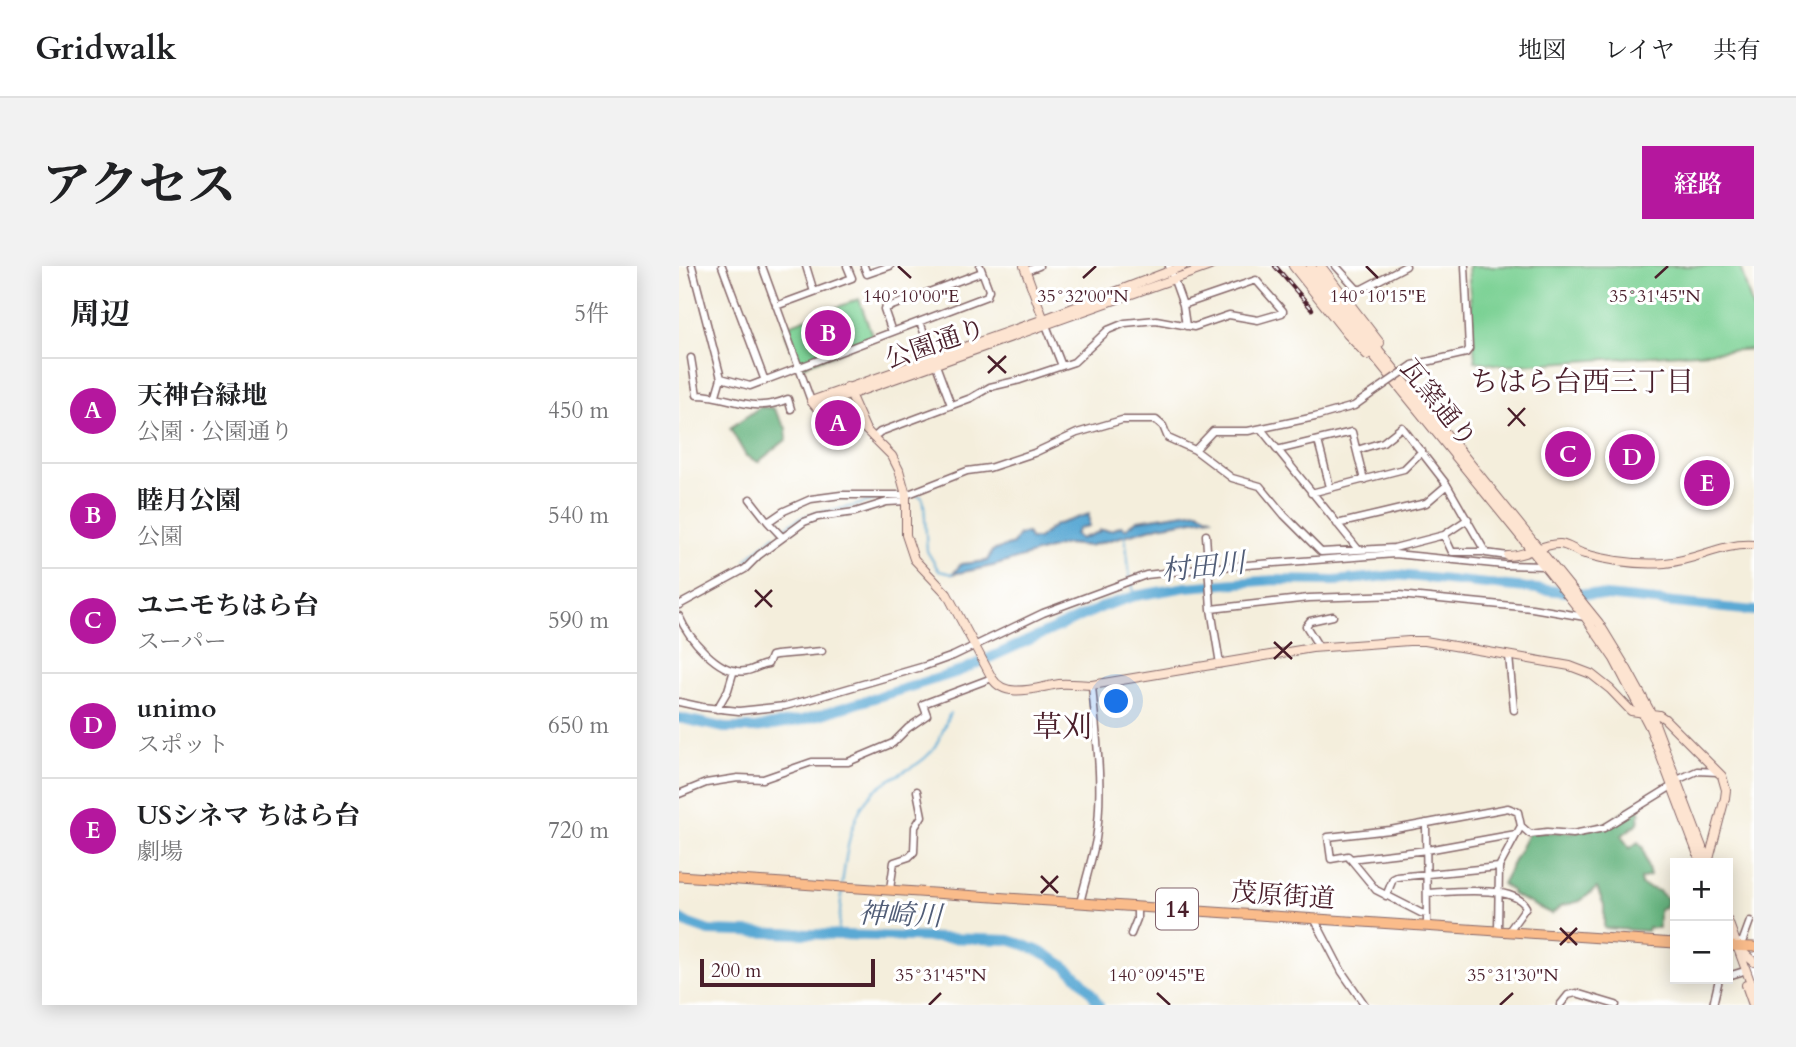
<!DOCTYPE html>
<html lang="ja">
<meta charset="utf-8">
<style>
:root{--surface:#fff;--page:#f2f2f2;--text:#202124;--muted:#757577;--line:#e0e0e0;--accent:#b5179e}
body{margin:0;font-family:Cardo,"Noto Serif JP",serif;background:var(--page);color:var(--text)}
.controls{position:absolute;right:21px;bottom:21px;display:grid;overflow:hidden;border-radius:0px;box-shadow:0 4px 18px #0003}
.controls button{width:63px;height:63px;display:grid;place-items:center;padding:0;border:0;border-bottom:2px solid var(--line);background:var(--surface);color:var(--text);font:35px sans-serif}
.scale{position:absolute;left:21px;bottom:18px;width:175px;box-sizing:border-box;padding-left:7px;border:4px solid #4a1f2b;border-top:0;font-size:19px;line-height:24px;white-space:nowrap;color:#4a1f2b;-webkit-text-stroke:5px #fff;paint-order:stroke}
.you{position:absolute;left:438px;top:436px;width:24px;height:24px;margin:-18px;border:5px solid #fff;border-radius:50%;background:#1a73e8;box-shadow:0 0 0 10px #1a73e833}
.badge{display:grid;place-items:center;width:46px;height:46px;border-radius:50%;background:var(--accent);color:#fff;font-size:23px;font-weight:700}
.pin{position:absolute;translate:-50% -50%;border:4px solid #fff;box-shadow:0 2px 7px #0006}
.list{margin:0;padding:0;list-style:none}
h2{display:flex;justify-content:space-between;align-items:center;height:91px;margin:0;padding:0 28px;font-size:30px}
h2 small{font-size:23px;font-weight:400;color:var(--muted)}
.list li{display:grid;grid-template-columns:46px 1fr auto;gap:21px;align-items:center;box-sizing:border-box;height:105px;padding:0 28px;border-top:2px solid var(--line)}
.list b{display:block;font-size:26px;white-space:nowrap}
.list p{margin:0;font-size:23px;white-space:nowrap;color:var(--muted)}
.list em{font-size:23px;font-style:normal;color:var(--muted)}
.map{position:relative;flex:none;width:1075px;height:739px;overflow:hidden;border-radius:0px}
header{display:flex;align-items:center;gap:42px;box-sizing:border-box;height:98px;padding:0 35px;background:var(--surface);border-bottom:2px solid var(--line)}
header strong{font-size:33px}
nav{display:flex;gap:38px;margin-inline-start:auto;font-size:24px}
.intro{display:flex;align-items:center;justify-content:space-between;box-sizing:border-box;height:168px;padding:0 42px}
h1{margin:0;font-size:49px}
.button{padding:18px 32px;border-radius:0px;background:var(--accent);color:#fff;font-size:24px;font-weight:700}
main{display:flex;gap:42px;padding:0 42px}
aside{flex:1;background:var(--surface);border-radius:0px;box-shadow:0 4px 18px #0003}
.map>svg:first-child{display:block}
</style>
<header>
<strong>Gridwalk</strong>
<nav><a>地図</a><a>レイヤ</a><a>共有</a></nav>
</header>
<div class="intro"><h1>アクセス</h1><a class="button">経路</a></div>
<main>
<aside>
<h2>周辺<small>5件</small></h2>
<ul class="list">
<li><span class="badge">A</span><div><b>天神台緑地</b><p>公園 · 公園通り</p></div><em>450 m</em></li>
<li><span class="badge">B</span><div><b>睦月公園</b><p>公園</p></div><em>540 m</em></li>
<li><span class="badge">C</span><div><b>ユニモちはら台</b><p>スーパー</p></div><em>590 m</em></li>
<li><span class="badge">D</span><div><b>unimo</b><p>スポット</p></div><em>650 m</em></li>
<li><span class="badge">E</span><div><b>USシネマ ちはら台</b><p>劇場</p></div><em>720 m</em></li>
</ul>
</aside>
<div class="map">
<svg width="1075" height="739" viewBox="0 0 1075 739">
<rect width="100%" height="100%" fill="#fff"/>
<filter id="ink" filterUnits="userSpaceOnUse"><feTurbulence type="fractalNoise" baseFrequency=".0143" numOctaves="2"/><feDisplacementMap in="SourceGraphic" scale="14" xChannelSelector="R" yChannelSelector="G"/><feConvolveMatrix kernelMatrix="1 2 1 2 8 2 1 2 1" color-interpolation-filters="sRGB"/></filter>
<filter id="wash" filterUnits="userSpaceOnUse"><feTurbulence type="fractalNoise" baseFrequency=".00686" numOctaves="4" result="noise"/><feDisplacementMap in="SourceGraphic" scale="28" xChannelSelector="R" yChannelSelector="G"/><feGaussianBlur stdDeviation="1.57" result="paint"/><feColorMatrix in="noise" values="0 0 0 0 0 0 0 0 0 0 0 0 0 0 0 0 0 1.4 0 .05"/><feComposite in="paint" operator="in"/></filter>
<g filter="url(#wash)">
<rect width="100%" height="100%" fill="#f4eedc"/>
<path fill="#7cd194" stroke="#637860" stroke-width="2" d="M789 0H1061L1075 47V83L827 100 796 95Z
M180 33 194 72 120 102 104 61Z
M169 139 184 168 178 172C166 164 153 168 140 162L136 151Z"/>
<path fill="#65b37e" stroke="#586954" stroke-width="2" d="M81 141 94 142 107 162 108 173 79 196 67 190 51 162Z
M958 537 961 545 959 557 942 570 951 582 959 576 964 582 971 610 961 613 962 619 980 625 988 633 986 641 980 643V662H969L968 665 925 662V639L918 622 901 635 882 640 873 648 832 628 833 625 823 618 850 566C876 566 906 569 929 556 940 551 947 543 958 537Z"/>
<path fill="#5aa9d4" stroke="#526480" stroke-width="2" d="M519 245 532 251 480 260 410 280 387 278 314 300 274 308 282 298 308 295 313 285 334 278 340 269 348 267 351 273H359L376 259 410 248V260L400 262 396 268 401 273 420 266 421 264H432L442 260 446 263 459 254Z"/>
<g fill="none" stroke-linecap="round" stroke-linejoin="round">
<path stroke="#5aa9d4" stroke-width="2" d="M237 229 243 231 245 237 248 285 260 305 274 308
M101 265C130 243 138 249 170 241 182 239 192 233 204 232
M446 269 451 312
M67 294 96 269
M453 318 456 330
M163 618C168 586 170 550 194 526 210 509 237 504 252 486 261 476 265 460 271 447
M159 669 163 623"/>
<path stroke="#5aa9d4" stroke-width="10" d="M0 452 46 462H76L124 454 279 406 428 339 456 330 507 321 595 314 656 315 719 309 1075 345
M0 652 10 658 30 665 330 674C368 685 400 703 420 739"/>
</g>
</g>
<g filter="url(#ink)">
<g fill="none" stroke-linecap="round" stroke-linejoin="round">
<g stroke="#866769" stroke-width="9">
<path id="street" d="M13 0 42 112 37 129
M43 0 86 115
M83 0 132 135
M127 0 135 26
M185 0 188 8 211 0
M490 0 504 39 507 60
M657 0 678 23H683L727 0
M347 5 360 0
M97 40 173 12 168 0
M241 56 272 139
M367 59 383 100
M213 66 205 43 303 6
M12 92 18 129C53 129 71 149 109 133L112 143
M734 99 787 87 790 83 786 0
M42 112 71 120 308 30 310 24 301 0
M582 163 678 282
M194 172 201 166 292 132 311 121 341 114 395 96 429 64 446 57 477 54 515 61 550 49 579 54 603 47 604 45 577 14 504 39
M639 175 651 221
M516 184 534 165H569L636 151 675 140 689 130
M598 184 673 166 685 214
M678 184 704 176 723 161 768 219 807 287 829 290
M632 227 725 203 743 185
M71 233 89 256
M658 258 747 237 768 219
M527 269 532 343 541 398
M765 269 773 286H807
M103 271 89 256 105 245 132 233 162 229H227L288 205 310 202 355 187 398 167 443 154H477L484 160 489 172 516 184 553 212 581 220 605 249 642 286 715 282 765 269 789 253
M0 339 66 303 80 289 125 256 139 251 176 246 208 236 227 235
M532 343 630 332 720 329 853 342 906 351
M0 350C9 371 40 410 67 405 75 404 80 399 89 398L92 390 97 389 143 385
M640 381 627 360 631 355 654 350
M830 390 835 444
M0 436 23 441 60 445 106 440 129 434 246 400 274 390 364 347 467 309 529 302 716 288 825 299 865 300
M38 443 49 424 55 404
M998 514 1018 505 1039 506
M0 528 27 517 59 512 84 513 133 496H169L214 477 229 462 248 449 244 438 313 412
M747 557 748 659
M842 560 851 568 868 566 894 568 925 562 993 520
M671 593 748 584 837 568
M211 623 215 596 230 591 235 586 236 561 243 550 238 525
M748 627C771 626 836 618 847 641L830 665
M707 630 714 613 718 611 820 601
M401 637C406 616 413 594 417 573 425 522 417 469 413 419
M748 648 742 647 697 624 669 590 652 593 649 571 711 564 829 542 839 546 842 560 820 601 819 664
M638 653 637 656 663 706 686 739
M452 668 458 653V641
M1057 680 1064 674 1071 655
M1049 710 1062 706
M881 739 889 729 897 727 937 739
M1034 739 1040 713"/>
</g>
<g stroke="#866769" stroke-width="10">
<path id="secondary" d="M345 0 366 57
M614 0 668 68 688 89
M622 0 854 286 906 351 935 393 971 462 1022 597
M632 0 920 357 948 403 972 447 1029 597
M642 0 701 77
M168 121 187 164 213 190 220 204 227 229V269L235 293 268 328 313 412C326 434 359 421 380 418 390 417 402 419 413 419L633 382 730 375H746L891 400 912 408 931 423 952 445 980 449 986 453 1043 510 1047 524 1046 532 1029 597
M132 135 137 141 531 0
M132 135 365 53 504 0
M829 290C847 290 864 277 881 278 890 279 897 286 906 288 931 295 960 299 986 297 1020 294 1041 277 1075 279
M1049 655 1075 726
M1059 682 1075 696
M1067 719 1074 739"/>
</g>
<g stroke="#866769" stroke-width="11">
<path id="primary" d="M0 610 996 677
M1049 680 1075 681"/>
</g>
<use href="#street" stroke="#fff" stroke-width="6"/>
<use href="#secondary" stroke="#fde4d1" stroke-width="8"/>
<use href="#primary" stroke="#fabc8b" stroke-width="9"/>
<g stroke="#4a1f2b" stroke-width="4.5">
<path id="rail" d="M596 0 633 43"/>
</g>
<use href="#rail" stroke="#fff" stroke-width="2" stroke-dasharray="5" stroke-linecap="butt"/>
<g stroke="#866769" stroke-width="9" stroke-linecap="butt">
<path id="street-bridge" d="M689 130 734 99"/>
</g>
<use href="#street-bridge" stroke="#fff" stroke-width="6"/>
</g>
</g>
<path fill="none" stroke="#4a1f2b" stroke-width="2.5" d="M219 0 232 12M687 0 699 12M404 12 417 0M976 12 989 0M309 90 327 107M309 107 327 90M829 142 846 160M829 160 846 142M76 324 93 341M76 341 93 324M595 376 613 393M595 393 613 376M362 610 379 627M362 627 379 610M881 662 898 679M881 679 898 662M478 727 491 739M250 739 262 727M821 739 834 727"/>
<g text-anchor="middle" stroke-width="6" stroke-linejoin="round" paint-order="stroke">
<rect fill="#fff" stroke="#80626b" stroke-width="2" x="477" y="622.5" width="42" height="41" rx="5"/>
<g font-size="24" font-weight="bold" fill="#4a1f2b">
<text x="498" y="651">14</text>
</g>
<g font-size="26" fill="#4a1f2b" stroke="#fff">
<text transform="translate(256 77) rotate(-19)" y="9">公園通り</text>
<text transform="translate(760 137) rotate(51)" y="9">瓦窯通り</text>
<text transform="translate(604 629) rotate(4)" y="9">茂原街道</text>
</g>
<g font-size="28" fill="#4a1f2b" stroke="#fff">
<text x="903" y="125">ちはら台西三丁目</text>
</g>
<g font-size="28" font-style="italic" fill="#515d77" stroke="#fff">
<text transform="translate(524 300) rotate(-6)" y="10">村田川</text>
<text transform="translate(221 648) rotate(2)" y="10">神崎川</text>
</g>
<g font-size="30" fill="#4a1f2b" stroke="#fff">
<text x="383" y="471">草刈</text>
</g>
</g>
<g font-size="18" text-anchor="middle" fill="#4a1f2b" stroke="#fff" stroke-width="6" stroke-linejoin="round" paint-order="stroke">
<text x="232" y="36">140°10'00"E</text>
<text x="404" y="36">35°32'00"N</text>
<text x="699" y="36">140°10'15"E</text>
<text x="976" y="36">35°31'45"N</text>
<text x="262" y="715">35°31'45"N</text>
<text x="478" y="715">140°09'45"E</text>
<text x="834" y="715">35°31'30"N</text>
</g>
</svg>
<div class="controls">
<button>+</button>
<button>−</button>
</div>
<div class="scale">200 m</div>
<div class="you"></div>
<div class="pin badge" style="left:159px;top:157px">A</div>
<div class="pin badge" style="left:149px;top:67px">B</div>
<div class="pin badge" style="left:889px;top:188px">C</div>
<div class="pin badge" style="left:953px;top:191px">D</div>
<div class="pin badge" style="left:1028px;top:217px">E</div>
</div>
</main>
